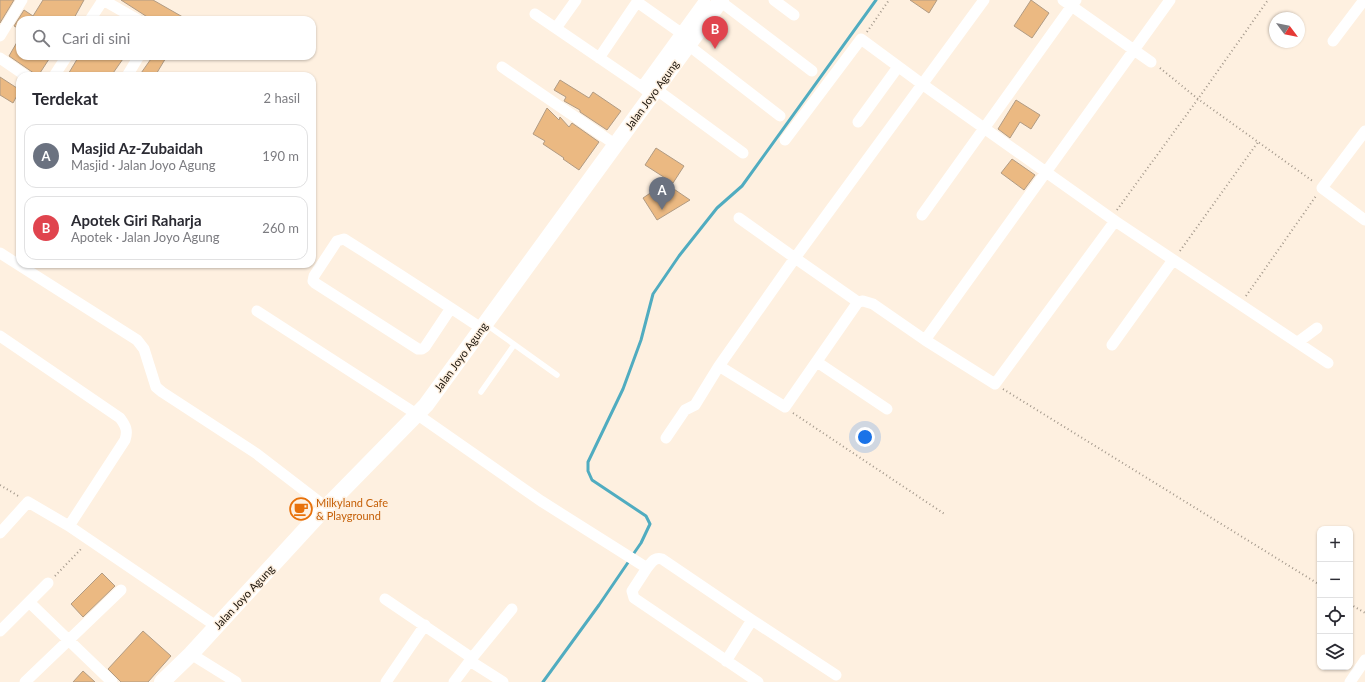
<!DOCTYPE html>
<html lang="id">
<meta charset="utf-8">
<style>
:root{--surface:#fff;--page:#f7f7f7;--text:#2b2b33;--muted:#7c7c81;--line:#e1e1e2;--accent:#0f766e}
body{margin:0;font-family:Lato,sans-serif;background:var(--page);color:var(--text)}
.controls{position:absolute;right:12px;bottom:12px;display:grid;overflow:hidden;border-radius:8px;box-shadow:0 1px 3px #0004}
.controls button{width:36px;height:36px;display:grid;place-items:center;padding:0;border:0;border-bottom:1px solid var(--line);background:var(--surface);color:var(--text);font:20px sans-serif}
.compass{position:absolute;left:1269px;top:12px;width:36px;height:36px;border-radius:50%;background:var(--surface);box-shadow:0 1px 3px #0004;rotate:122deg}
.you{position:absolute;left:865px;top:437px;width:14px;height:14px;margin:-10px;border:3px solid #fff;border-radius:50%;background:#1a73e8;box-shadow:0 0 0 6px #1a73e833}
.badge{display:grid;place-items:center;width:26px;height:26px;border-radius:50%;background:var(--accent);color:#fff;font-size:13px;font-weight:700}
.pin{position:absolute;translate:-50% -33px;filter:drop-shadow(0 1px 2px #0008)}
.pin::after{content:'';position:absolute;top:21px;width:14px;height:12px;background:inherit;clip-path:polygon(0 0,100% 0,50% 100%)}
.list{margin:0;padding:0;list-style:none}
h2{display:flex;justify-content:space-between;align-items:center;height:52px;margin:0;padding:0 16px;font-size:17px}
h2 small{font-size:13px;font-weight:400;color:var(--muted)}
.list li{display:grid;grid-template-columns:26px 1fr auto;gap:12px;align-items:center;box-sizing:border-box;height:64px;margin:0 8px 8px;padding:0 8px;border:1px solid var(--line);border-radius:12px}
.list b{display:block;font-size:15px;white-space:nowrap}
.list p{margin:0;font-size:13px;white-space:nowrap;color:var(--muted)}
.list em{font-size:13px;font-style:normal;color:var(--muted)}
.icon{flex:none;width:22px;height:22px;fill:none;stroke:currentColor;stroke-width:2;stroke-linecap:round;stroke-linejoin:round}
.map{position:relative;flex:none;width:1365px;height:682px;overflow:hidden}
.search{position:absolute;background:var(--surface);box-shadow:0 1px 3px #0004;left:16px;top:16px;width:300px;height:44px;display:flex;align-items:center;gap:10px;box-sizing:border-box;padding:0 14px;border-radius:12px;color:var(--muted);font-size:15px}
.panel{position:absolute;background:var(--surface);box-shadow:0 1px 3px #0004;left:16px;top:72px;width:300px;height:196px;border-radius:12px}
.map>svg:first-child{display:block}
</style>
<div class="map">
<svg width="1365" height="682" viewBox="0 0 1365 682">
<rect width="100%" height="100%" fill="#fef0e0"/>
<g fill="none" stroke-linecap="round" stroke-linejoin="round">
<path stroke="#50acc0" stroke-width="3" d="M632 556 641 543 650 524 646 516 592 480 588 471V462L623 389 641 340 653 294 679 256 717 208 742 186 876 0
M543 682 599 605 629 561"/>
</g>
<path fill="#ebb982" stroke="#b19b83" d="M0 0H14L0 23Z
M43 0H84L73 20H20V29L14 26 24 10 33 16Z
M121 0H153L188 20H152Z
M910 0H937L929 13Z
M1031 0 1049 13 1032 38 1014 26Z
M20 37V56H51L38 76 9 56Z
M79 56H125L111 76H67Z
M153 56H167L155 76H139Z
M0 77 20 90 13 103 0 95Z
M560 80 589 98 593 92 621 111 607 130 580 112V110L564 101 566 97 554 90Z
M1016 100 1040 115 1031 129 1020 122 1010 138 998 129Z
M547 108 559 120 560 117 569 127 572 123 599 142 579 170 563 159 564 158 543 144 545 141 533 134Z
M656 148 684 166 673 183 645 165Z
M1012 159 1035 175 1024 190 1001 173Z
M665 183 690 200 657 220 643 198Z
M102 573 115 586 83 617 71 604Z
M143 631 171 656 148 682H121L108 669Z
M83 671 95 682H73Z"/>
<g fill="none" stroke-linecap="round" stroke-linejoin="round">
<path stroke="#a3988b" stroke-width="2" stroke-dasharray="1 3" stroke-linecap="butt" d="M867 32 889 0
M1160 68 1198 99 1314 182
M1117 210 1198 99 1268 0
M1180 251 1258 142
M1246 296 1316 196
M1003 389 1320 585
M793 413 946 515
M0 485 20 497
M55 576 82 548
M1350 604 1365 613"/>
<path stroke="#fff" stroke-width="5.5" d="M487 325 557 375
M481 392 514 345"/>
<path stroke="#fff" stroke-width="11" d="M103 0 138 20
M774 0 794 15
M1063 0 1151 62
M720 1 812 71
M640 4 681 33
M535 14 642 87
M90 20 103 0
M556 28 576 0
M0 36 22 0
M1333 41 1364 0
M688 45 780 116
M0 58 26 76
M599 58 637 2
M502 67 616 145
M54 76 67 56
M127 76 139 56
M657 90 743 153
M647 91 642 87 705 0
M858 122 898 67
M1365 131 1322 188 1365 220
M785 140 861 39 922 84 1115 221 1328 363
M922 215 1076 0
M739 218 795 258 858 302
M0 253 137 340 144 349 156 387 162 392 257 454 326 507
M451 308 425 347 422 349H418L315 283 313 281 314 276 337 241 344 239C390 268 436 298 481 328
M257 311 418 415 541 501 647 568C652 562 654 557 662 559L752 620 726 661
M0 336 120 418C126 426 128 431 125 440L69 526
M925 340 995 384 1115 221
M1298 342 1317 328
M1112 345 1173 260
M817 362 887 409
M719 366 785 407 858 302 863 301 873 304 925 340 1170 0
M666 438 685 410 695 405 719 366 795 258 984 0
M0 533 28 502 69 526 216 626
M647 568 632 591 634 598 758 682
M385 599 472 658
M29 602 112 682
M752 620 836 675
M0 631 48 583
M191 654 236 682
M470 661 503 682
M25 682 121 590
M386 682 425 625
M454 682 472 658 512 609
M1350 682 1365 660"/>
<path stroke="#fff" stroke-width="16" d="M162 682 191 654 326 507 426 405 721 0"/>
</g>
<defs>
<g id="cafe-ring" transform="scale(1.15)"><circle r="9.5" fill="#fef0e0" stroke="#e8710a" stroke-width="1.5"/><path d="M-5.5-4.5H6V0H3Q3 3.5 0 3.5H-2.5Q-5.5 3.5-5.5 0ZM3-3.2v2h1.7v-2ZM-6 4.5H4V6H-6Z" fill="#e8710a"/></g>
</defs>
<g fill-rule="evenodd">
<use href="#cafe-ring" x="301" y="509"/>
</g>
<g text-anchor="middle" stroke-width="3" stroke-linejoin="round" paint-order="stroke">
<g font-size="11" fill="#171007" stroke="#fef0e0">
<text transform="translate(652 95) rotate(-54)" y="4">Jalan Joyo Agung</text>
<text transform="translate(461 357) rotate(-54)" y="4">Jalan Joyo Agung</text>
<text transform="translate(244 597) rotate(-47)" y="4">Jalan Joyo Agung</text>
</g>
<g font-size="11" fill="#c56008" stroke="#fef0e0" text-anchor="start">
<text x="316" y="507">Milkyland Cafe<tspan x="316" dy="13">&amp; Playground</tspan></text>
</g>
</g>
</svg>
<div class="controls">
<button>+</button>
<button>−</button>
<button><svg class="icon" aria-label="locate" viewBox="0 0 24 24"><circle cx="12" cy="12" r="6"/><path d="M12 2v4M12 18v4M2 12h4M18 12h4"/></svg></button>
<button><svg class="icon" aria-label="layers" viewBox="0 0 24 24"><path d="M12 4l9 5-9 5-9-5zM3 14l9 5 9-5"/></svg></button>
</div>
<svg class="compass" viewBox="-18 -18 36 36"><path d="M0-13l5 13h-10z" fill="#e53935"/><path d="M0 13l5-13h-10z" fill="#7c7c81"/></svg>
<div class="you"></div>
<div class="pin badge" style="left:662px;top:210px;background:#6b7280">A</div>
<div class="pin badge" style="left:715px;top:49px;background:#e0444e">B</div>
<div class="search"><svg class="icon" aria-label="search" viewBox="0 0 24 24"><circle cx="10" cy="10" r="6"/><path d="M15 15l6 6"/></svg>Cari di sini</div>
<section class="panel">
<h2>Terdekat<small>2 hasil</small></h2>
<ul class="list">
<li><span class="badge" style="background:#6b7280">A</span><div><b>Masjid Az-Zubaidah</b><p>Masjid · Jalan Joyo Agung</p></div><em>190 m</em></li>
<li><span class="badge" style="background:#e0444e">B</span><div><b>Apotek Giri Raharja</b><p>Apotek · Jalan Joyo Agung</p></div><em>260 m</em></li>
</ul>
</section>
</div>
